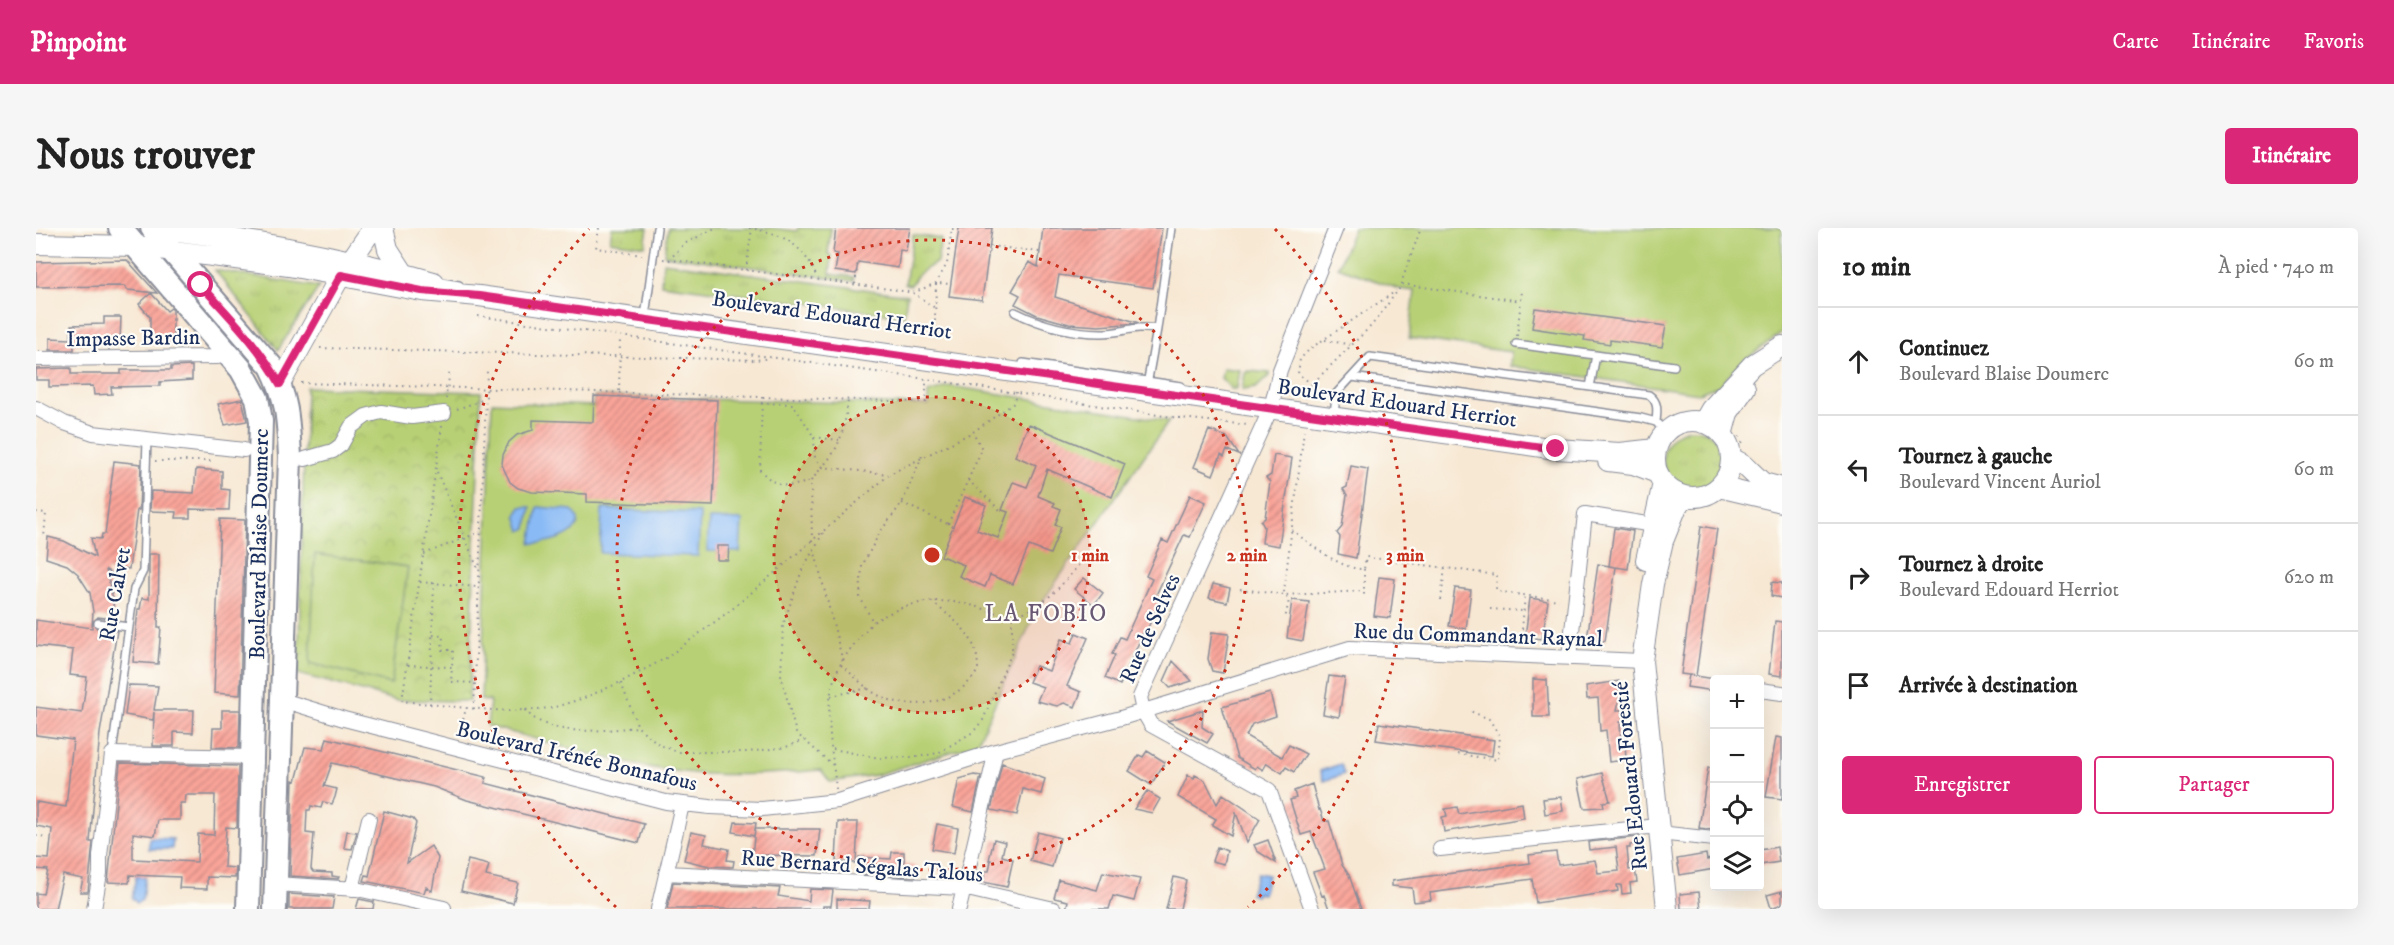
<!DOCTYPE html>
<html lang="fr">
<meta charset="utf-8">
<style>
:root{--surface:#fff;--page:#f6f6f6;--text:#222;--muted:#767676;--line:#e0e0e0;--accent:#db2777}
body{margin:0;font-family:"IM FELL DW Pica",serif;background:var(--page);color:var(--text)}
.controls{position:absolute;right:18px;bottom:18px;display:grid;overflow:hidden;border-radius:6px;box-shadow:0 6px 24px #0002}
.controls button{width:54px;height:54px;display:grid;place-items:center;padding:0;border:0;border-bottom:2px solid var(--line);background:var(--surface);color:var(--text);font:30px sans-serif}
.stop{position:absolute;width:18px;height:18px;margin:-14px;border:4px solid #db2777;border-radius:50%;background:#fff}
.stop.end{background:#db2777;border-color:#fff;box-shadow:0 2px 6px #0008}
.list{margin:0;padding:0;list-style:none}
h2{display:flex;justify-content:space-between;align-items:center;height:78px;margin:0;padding:0 24px;font-size:26px}
h2 small{font-size:20px;font-weight:400;color:var(--muted)}
.list li{display:grid;grid-template-columns:39px 1fr auto;gap:18px;align-items:center;box-sizing:border-box;height:108px;padding:0 24px;border-top:2px solid var(--line)}
.list b{display:block;font-size:22px;white-space:nowrap}
.list p{margin:0;font-size:20px;white-space:nowrap;color:var(--muted)}
.list em{font-size:20px;font-style:normal;color:var(--muted)}
.actions{display:flex;gap:12px;padding:18px 24px}
.actions a{flex:1;padding:14px 0;border:2px solid var(--accent);border-radius:6px;text-align:center;font-size:21px;color:var(--accent)}
.actions .main{background:var(--accent);color:#fff}
.icon{flex:none;width:33px;height:33px;fill:none;stroke:currentColor;stroke-width:2;stroke-linecap:round;stroke-linejoin:round}
.map{position:relative;flex:none;width:1746px;height:681px;overflow:hidden;border-radius:6px}
header{display:flex;align-items:center;gap:36px;box-sizing:border-box;height:84px;padding:0 30px;background:var(--accent);color:#fff}
header strong{font-size:28px}
nav{display:flex;gap:33px;margin-inline-start:auto;font-size:21px}
.intro{display:flex;align-items:center;justify-content:space-between;box-sizing:border-box;height:144px;padding:0 36px}
h1{margin:0;font-size:42px}
.button{padding:15px 27px;border-radius:6px;background:var(--accent);color:#fff;font-size:21px;font-weight:700}
main{display:flex;gap:36px;padding:0 36px}
aside{flex:1;background:var(--surface);border-radius:6px;box-shadow:0 6px 24px #0002}
.map>svg:first-child{display:block}
</style>
<header>
<strong>Pinpoint</strong>
<nav><a>Carte</a><a>Itinéraire</a><a>Favoris</a></nav>
</header>
<div class="intro"><h1>Nous trouver</h1><a class="button">Itinéraire</a></div>
<main>
<div class="map">
<svg width="1746" height="681" viewBox="0 0 1746 681">
<defs>
<pattern id="grass-tufts" width="24" height="20" patternUnits="userSpaceOnUse" patternTransform="scale(1.5)"><rect width="24" height="20" fill="#b8d075"/><path d="M3 7l-1-3M5 7V3M7 7l1-3M15 17l-1-3M17 17v-4M19 17l1-3" fill="none" stroke="#9eb368"/></pattern>
<pattern id="park-crowns" width="20" height="18" patternUnits="userSpaceOnUse" patternTransform="scale(1.5)"><rect width="20" height="18" fill="#b8d075"/><path d="M2 6a3 3 0 1 1 6 0M12 15a3 3 0 1 1 6 0" fill="none" stroke="#9eb368"/></pattern>
<pattern id="building-hatch" width="6" height="6" patternUnits="userSpaceOnUse" patternTransform="scale(1.5)"><rect width="6" height="6" fill="#faa499"/><path d="M-1 1l2-2M0 6l6-6M5 7l2-2" fill="none" stroke="#ca8680"/></pattern>
</defs>
<rect width="100%" height="100%" fill="#fdfcf7"/>
<filter id="ink" filterUnits="userSpaceOnUse"><feTurbulence type="fractalNoise" baseFrequency=".0167" numOctaves="2"/><feDisplacementMap in="SourceGraphic" scale="12" xChannelSelector="R" yChannelSelector="G"/><feConvolveMatrix kernelMatrix="1 2 1 2 8 2 1 2 1" color-interpolation-filters="sRGB"/></filter>
<filter id="wash" filterUnits="userSpaceOnUse"><feTurbulence type="fractalNoise" baseFrequency=".008" numOctaves="4" result="noise"/><feDisplacementMap in="SourceGraphic" scale="24" xChannelSelector="R" yChannelSelector="G"/><feGaussianBlur stdDeviation="1.35" result="paint"/><feColorMatrix in="noise" values="0 0 0 0 0 0 0 0 0 0 0 0 0 0 0 0 0 1.4 0 .05"/><feComposite in="paint" operator="in"/></filter>
<g filter="url(#wash)">
<rect width="100%" height="100%" fill="#f7e8d3"/>
<path fill="url(#grass-tufts)" stroke="#6a806a" stroke-width="1.5" d="M576 0H612L609 18 574 13Z
M632 0H735L761 3 762 0H795L792 25 796 28 794 46 818 49 817 53 628 27Z
M877 7 905 11 901 34 882 46 875 57 869 56Z
M627 34 871 67 868 88 625 56Z
M179 42 283 59 242 122Z
M1187 140 1204 142 1201 161H1195L1185 150Z
M1213 143 1234 145V147L1220 160 1206 162 1209 145Z
M1627 231a30 30 0 1 1 60 0a30 30 0 1 1-60 0Z"/>
<path fill="url(#park-crowns)" stroke="#6a806a" stroke-width="1.5" d="M270 159 445 164 433 473 360 472 262 446Z"/>
<path fill="#b8d075" stroke="#6a806a" stroke-width="1.5" d="M1318 0H1746V104L1706 134 1684 157 1663 165 1474 138 1475 124 1373 110 1379 63 1363 61 1302 39Z
M914 158 1133 193 1001 381 941 516 840 547 794 554 785 542C738 546 693 549 647 544 581 537 515 514 451 498L454 473 445 472 456 174 557 178 558 168 892 177V165Z
M279 326 372 339 355 456 274 435Z"/>
<path fill="#89baf5" stroke="#5274aa" stroke-width="1.5" d="M485 279H495L491 300 485 303 480 287Z
M502 279 536 282C559 303 512 317 495 315Z
M566 281 664 285 662 328 564 325Z
M673 291 706 292 704 324 671 323Z
M1305 536 1308 546 1288 553 1284 543Z
M113 610 137 611 136 621H113Z
M1221 645 1232 647 1227 666 1221 665 1220 668 1214 666Z
M100 648 109 650 106 672 101 675 96 670Z"/>
<g id="blocks">
<path fill="url(#building-hatch)" fill-rule="evenodd" d="M800 0H874L870 23 864 22 862 40 822 34 820 46 799 43 802 26 797 25Z
M923 0H956L946 72 913 68Z
M1007 0H1126L1117 60 1023 47 1019 69 1103 95 1063 98 1033 96 1001 87 979 76 984 67 976 63 993 34 1002 39Z
M91 32 121 65 92 62 88 58 0 59V34Z
M115 65 131 83 135 80 137 82V116H119V108H114V89L103 76Z
M1499 80 1630 98 1626 119 1574 112V116L1548 112 1549 108 1496 100Z
M68 89H85L84 113H46V116H38V122H14V110L35 111V97L68 96Z
M156 138V152L124 154V158L75 159 76 166 58 167 57 158 13 159V152H0V141L35 140V146H85V142H135V139Z
M558 168 681 172 677 278 551 274V266L496 264 482 260 474 254 466 237 467 227 473 214 481 207 497 202V192L557 194Z
M206 171 211 193 189 197 182 176Z
M993 196 1089 236 1076 269 1011 241 1002 268 1019 275 1017 278 1025 281 1019 297 1025 299 1014 326 993 318 977 356 954 347 949 359 923 348 928 337 905 328 929 269 950 277 941 302 962 310 972 284 966 282 977 254 991 259 1000 237 979 228Z
M1173 202 1191 209 1203 227 1191 222 1188 229 1185 227 1177 247 1158 239Z
M1238 227 1256 230 1243 318 1226 315 1228 299 1225 293 1229 290 1234 254 1230 250 1235 247Z
M78 233 105 236 103 282H101L93 341 87 340 86 351 70 342 77 371 78 391 62 389 57 394 61 400 81 403 64 505 54 614H57L52 664H44L47 651 27 647 19 681H0V665L7 666 12 642 0 641V630L13 631 16 601 0 598V574L30 579 37 512 0 507V479L46 485 51 449 34 447 37 422 0 418V392L56 400 57 384 54 365 42 346 31 337 10 330 12 309 28 313 59 329 55 310 65 311 66 306H69Z
M1315 238 1332 241 1320 330 1302 326 1304 309 1301 305 1306 299 1311 267 1307 261 1311 259Z
M160 241 186 243V261L194 262 193 282 154 281V290H140L141 284 114 283 115 263 158 265Z
M1154 267 1170 274 1154 309 1148 307 1120 367 1126 369 1110 404 1108 403 1084 457 1069 450 1079 427 1076 426 1084 409 1089 411 1116 351 1110 348 1126 312 1132 315Z
M184 291 209 292 204 467 178 465Z
M1665 298 1681 301 1660 448 1645 446Z
M1578 300 1597 303 1592 341 1573 338Z
M681 318H693L692 332H681Z
M113 326H123L122 399H125L122 436 97 434 102 381H104L106 370 113 371Z
M1562 336 1580 339 1569 413 1551 411Z
M1343 349 1359 351 1354 390 1338 388Z
M1048 350 1067 365 1058 377 1038 361Z
M1736 354 1746 355V370L1735 368Z
M1177 356 1194 360 1191 374 1173 370Z
M1419 360 1435 362 1430 401 1413 398Z
M1494 370 1512 373 1506 411 1489 409Z
M1256 372 1273 374 1267 413 1251 410Z
M1739 393 1746 394V448L1733 446Z
M1176 404 1193 406 1187 445 1176 443 1172 431Z
M1040 405 1052 410 1031 458 1045 464 1039 479 1028 475 1021 478 1001 473 1007 459 993 454 1000 438 1013 443 1025 411 1036 415Z
M1137 433 1156 453 1134 460 1128 453Z
M1653 447 1678 451V463L1651 459Z
M1293 448 1309 450 1303 489 1287 486Z
M1497 451 1511 452 1513 489H1497Z
M1583 453 1584 468 1581 482H1586L1587 494H1584L1585 515 1589 514 1590 532 1573 534 1570 502 1564 503 1562 470 1551 471 1550 458Z
M93 457 122 458 118 482H158L157 505 138 504V518H117L118 484 117 492 89 487Z
M1234 465 1240 488 1216 496 1210 508 1246 529 1253 517 1270 526 1258 544 1250 539 1246 545 1231 535 1227 542 1221 538 1219 541 1201 530 1186 479Z
M186 482H204L203 520 176 519 177 500H186Z
M1167 482 1166 499 1177 506 1171 515 1131 493Z
M1343 495 1458 512 1456 528 1340 512Z
M1740 509 1746 510V571L1730 569Z
M291 510 450 549 449 555 608 596 603 615 431 572 398 559 296 535 288 558 301 561 299 569 296 576 287 574 285 580 275 578 274 582H271L270 605 278 606 275 641 277 644 296 645V648L303 649 302 651 254 648 257 552 260 553 269 519 288 521Z
M1111 523 1129 534 1115 557 1093 543 1103 527 1107 529Z
M84 535 202 538 201 600 190 599 188 639 200 640 199 650 171 649V661L143 660 144 649 94 647 93 655 72 654ZM150 567H179L178 607 162 606 161 634 97 631V605L119 608 122 592H144V575H149Z
M966 535 1009 551 1005 566 987 561 981 587 955 582Z
M1672 540H1678V602L1663 600Z
M1566 545 1574 573 1567 574 1568 579 1548 580 1542 551Z
M938 547 945 548 937 584 917 579 923 551Z
M1152 547 1158 550 1159 547 1169 552 1181 576 1187 566 1224 591 1211 614 1200 585 1195 608 1176 597 1180 591 1142 569Z
M1276 556 1283 582 1284 581 1288 593H1293L1306 637 1313 647 1325 681H1293L1288 667 1286 668 1277 644 1289 641 1275 604 1265 607 1254 572 1260 570 1258 563Z
M1111 563 1124 571 1116 585 1098 581Z
M1525 569 1527 583 1509 586 1507 571Z
M1486 575 1488 590 1408 604 1406 589 1411 588 1409 581 1421 579 1423 586Z
M348 583 377 591 380 595 371 635 395 618 402 630 396 663 390 659 388 665 328 653 330 647 333 648Z
M699 594 720 595 718 608 697 604Z
M802 594H822L820 635 800 634Z
M901 596 922 600 918 625 896 621Z
M719 601H784L781 628 716 627Z
M311 603 321 604 316 621 308 620Z
M655 604 670 607 668 616 693 621 691 632 698 633 697 639 673 638 648 632Z
M1002 604 1024 610 1016 639 994 633Z
M1603 609 1604 615 1594 617V620H1591L1593 642 1599 641 1601 654 1594 655 1595 665 1586 666 1585 657H1581L1582 663 1500 675 1496 651 1394 665 1395 672 1378 674 1376 660 1356 658V653L1494 635 1493 627 1520 624 1522 637 1559 632 1562 645 1583 643 1580 619 1553 622 1552 614Z
M958 611 969 614 966 628 977 631 971 659 947 654 949 643H953L955 632H953Z
M1232 612 1240 635 1221 623 1218 617Z
M1181 619 1191 623 1188 636 1176 633Z
M1741 619 1743 634 1724 637V622Z
M856 624H868V637L880 638V649L822 646 823 629 855 631Z
M1670 626 1671 632 1678 630V641L1644 647 1641 631Z
M432 632 453 637 450 648 482 655 477 675 425 663Z
M1067 644 1104 651 1098 673 1077 668 1073 681H1030L1032 673 1018 670 1023 652 1061 662Z
M1138 649 1150 652 1144 681H1130Z
M637 654 744 660 742 668 773 673 774 661 797 662 795 678H787V681H631Z
M1746 663V676L1735 680 1731 667Z
M1663 664 1665 681H1645L1644 666Z
M253 666 298 669 296 681H253Z
M323 671 338 674 337 681H320Z
M801 671 834 673 833 681H801Z"/>
</g>
</g>
<g filter="url(#ink)">
<use href="#blocks" fill-opacity="0" stroke="#898c98" stroke-width="1.5"/>
<g fill="none" stroke-linecap="round" stroke-linejoin="round">
<g stroke="#898c98" stroke-width="10">
<path id="lane" d="M399 53 423 57
M979 84C1005 97 1036 105 1066 105 1087 105 1098 97 1121 101
M609 89 621 0
M1480 116 1638 138
M987 135 1145 158
M1316 149 1605 190 1620 194 1630 205
M1111 157 1121 101 1135 0
M1554 159 1560 127
M1298 188 1300 166 1334 129 1613 167C1623 174 1621 183 1620 194
M62 395 93 399
M76 526 98 361 107 343 111 211"/>
</g>
<g stroke="#898c98" stroke-width="16">
<path id="street" d="M0 131 182 129 192 123
M0 180 28 195 57 205 208 222
M269 231 297 223 305 217 315 199 330 188 345 184 376 189 408 185
M1533 430 1549 286 1617 297
M1724 462 1746 465
M246 472 308 491 630 574 674 579 726 581 802 573 960 523 1085 490 1314 420 1606 433
M1623 605 1678 611
M1404 621 1622 598
M630 645 927 660 1018 681
M239 656 321 661 408 680
M316 661 333 591
M58 681 64 645V628L76 526 216 529
M622 681 646 577
M923 681 960 523
M1276 681 1233 562 1115 497 1107 483 1104 469 1235 180 1244 142 1300 0"/>
</g>
<g stroke="#898c98" stroke-width="22">
<path id="secondary" d="M118 0C213 11 306 28 398 54
M347 0 352 21 367 44
M0 16 100 18 253 38 386 63 443 68 1520 221 1584 225 1620 221
M244 156 305 47 337 0
M1619 231a38 38 0 1 1 76 0a38 38 0 1 1-76 0Z
M1667 195 1675 181 1716 137 1746 118
M1686 207 1692 185 1709 160
M1695 230 1707 236 1727 255 1746 260
M1572 233 1597 236 1621 245
M1683 259 1746 274
M1610 332 1627 255
M1631 681 1606 433 1617 356 1627 313 1642 276 1651 269"/>
</g>
<g stroke="#898c98" stroke-width="26">
<path id="primary" d="M84 0 205 141 221 170 225 193 212 681
M116 0 235 138C252 172 252 192 254 229L239 681"/>
</g>
<path stroke="#898c98" stroke-width="2" stroke-dasharray="1.5 4.5" stroke-linecap="butt" d="M563 0 560 20 606 27
M713 0C747 5 768 17 781 50
M916 1H923
M954 18 1004 24
M627 31 861 62 877 65 899 80
M633 32 648 16 679 0
M710 42 716 0
M819 56 822 34
M1366 56 1485 73
M877 65 900 55 911 36 916 0
M442 88 890 151 1135 189 1212 197
M899 93 900 55 915 56
M1481 108 1486 63
M1289 112 1316 117
M284 120 720 132 734 130
M265 155 890 174V151
M1276 156 1262 146 1264 131 1275 120 1360 63
M583 169 584 109
M726 169 724 242C742 261 751 260 775 253
M1269 170 1276 156 1336 97 1363 61 1385 0
M410 171 414 142
M725 175 757 176 778 209 779 230 786 239C805 220 809 198 812 172
M421 181 449 171
M406 198 366 473 430 480
M1268 202 1248 363 1249 367 1328 363
M1704 208 1708 219
M778 209 803 212
M886 228 866 275 844 304 826 338 824 369 837 394C874 372 901 368 942 379 952 382 968 389 978 387 1007 381 1028 355 1045 334
M119 233H179
M401 244 442 341
M932 252 965 283
M866 275 916 298
M0 284 10 285 8 310
M912 296 946 221 937 204
M1256 302C1274 316 1305 342 1328 341L1330 329 1461 347 1460 361 1465 364 1523 372
M787 305 766 342 747 397 745 448 760 505 798 538
M776 313 775 253 786 239 852 246
M778 321 807 434
M388 326 444 304
M1328 341V368
M384 354 442 359
M1204 361 1249 367 1253 372 1249 391
M1405 372 1409 340
M1454 381 1486 383
M397 407 407 408 406 422H417L416 439
M1485 413 1489 367
M372 437 416 439 415 454 439 455
M805 437C818 447 831 463 846 469 880 484 923 474 942 442 942 406 920 394 895 373
M585 455 602 499 624 517 642 524H712L750 519 768 512
M795 468 833 460
M394 476 398 355
M438 481 451 143
M489 482C514 511 568 502 602 499
M423 509 430 480 472 483 516 480 548 470 585 454 630 430 695 382 854 246 937 204 978 175 980 164
M797 521 843 530 881 529 902 525 937 504 947 492 976 424V387
M1422 526 1462 532 1464 508 1453 491 1434 483
M800 561C797 529 789 491 796 459 801 434 821 412 837 394
M632 562 636 548
M0 607 9 609"/>
<use href="#lane" stroke="#fff" stroke-width="7"/>
<use href="#street" stroke="#fff" stroke-width="14"/>
<use href="#secondary" stroke="#fff" stroke-width="20"/>
<use href="#primary" stroke="#fff" stroke-width="22"/>
</g>
</g>
<g fill="none" stroke-linecap="round" stroke-linejoin="round" filter="url(#ink)">
<path stroke="#db2777" stroke-width="8" d="M165 57C193 88 224 119 244 156L305 47 386 63 443 68 1520 221"/>
</g>
<circle cx="896" cy="327" r="158" fill="#c8321e" fill-opacity=".12"/>
<g fill="none" stroke="#c8321e" stroke-width="3" stroke-dasharray="3 6">
<circle cx="896" cy="327" r="158"/>
<circle cx="896" cy="327" r="315"/>
<path d="M580 679A473 473 0 0 1 553 1M1239 1A473 473 0 0 1 1212 679"/>
</g>
<g text-anchor="middle" stroke-width="4.5" stroke-linejoin="round" paint-order="stroke">
<g font-size="22" fill="#1b2f5e" stroke="#fdfcf7">
<text transform="translate(796 86) rotate(8)" y="8">Boulevard Edouard Herriot</text>
<text transform="translate(97 109) rotate(-1)" y="8">Impasse Bardin</text>
<text transform="translate(1361 174) rotate(8)" y="8">Boulevard Edouard Herriot</text>
<text transform="translate(222 316) rotate(-89)" y="8">Boulevard Blaise Doumerc</text>
<text transform="translate(78 366) rotate(-80)" y="8">Rue Calvet</text>
<text transform="translate(1113 400) rotate(-66)" y="8">Rue de Selves</text>
<text transform="translate(1442 406) rotate(2)" y="8">Rue du Commandant Raynal</text>
<text transform="translate(541 527) rotate(13)" y="8">Boulevard Irénée Bonnafous</text>
<text transform="translate(1593 548) rotate(-96)" y="8">Rue Edouard Forestié</text>
<text transform="translate(826 637) rotate(4)" y="8">Rue Bernard Ségalas Talous</text>
</g>
<g font-size="24" letter-spacing="1.5" fill="#695873" stroke="#fdfcf7">
<text x="1010" y="393">LA FOBIO</text>
</g>
</g>
<circle cx="896" cy="327" r="9" fill="#c8321e" stroke="#fdfcf7" stroke-width="3"/>
<g font-size="18" text-anchor="middle" font-weight="bold" fill="#c8321e" stroke="#fdfcf7" stroke-width="4.5" stroke-linejoin="round" paint-order="stroke">
<text x="1054" y="333">1 min</text>
<text x="1211" y="333">2 min</text>
<text x="1369" y="333">3 min</text>
</g>
</svg>
<div class="controls">
<button>+</button>
<button>−</button>
<button><svg class="icon" aria-label="locate" viewBox="0 0 24 24"><circle cx="12" cy="12" r="6"/><path d="M12 2v4M12 18v4M2 12h4M18 12h4"/></svg></button>
<button><svg class="icon" aria-label="layers" viewBox="0 0 24 24"><path d="M12 4l9 5-9 5-9-5zM3 14l9 5 9-5"/></svg></button>
</div>
<div class="stop" style="left:165px;top:57px"></div>
<div class="stop end" style="left:1520px;top:221px"></div>
</div>
<aside>
<h2>10 min<small>À pied · 740 m</small></h2>
<ul class="list">
<li><svg class="icon" aria-label="ahead" viewBox="0 0 24 24"><path d="M12 20V5M6 11l6-6 6 6"/></svg><div><b>Continuez</b><p>Boulevard Blaise Doumerc</p></div><em>60 m</em></li>
<li><svg class="icon" aria-label="left" viewBox="0 0 24 24"><path d="M17 20v-9H6M10 6l-5 5 5 5"/></svg><div><b>Tournez à gauche</b><p>Boulevard Vincent Auriol</p></div><em>60 m</em></li>
<li><svg class="icon" aria-label="right" viewBox="0 0 24 24"><path d="M7 20v-9h11M14 6l5 5-5 5"/></svg><div><b>Tournez à droite</b><p>Boulevard Edouard Herriot</p></div><em>620 m</em></li>
<li><svg class="icon" aria-label="arrive" viewBox="0 0 24 24"><path d="M6 21V4h12l-3 4 3 4H6"/></svg><div><b>Arrivée à destination</b></div></li>
</ul>
<div class="actions"><a class="main">Enregistrer</a><a>Partager</a></div>
</aside>
</main>
